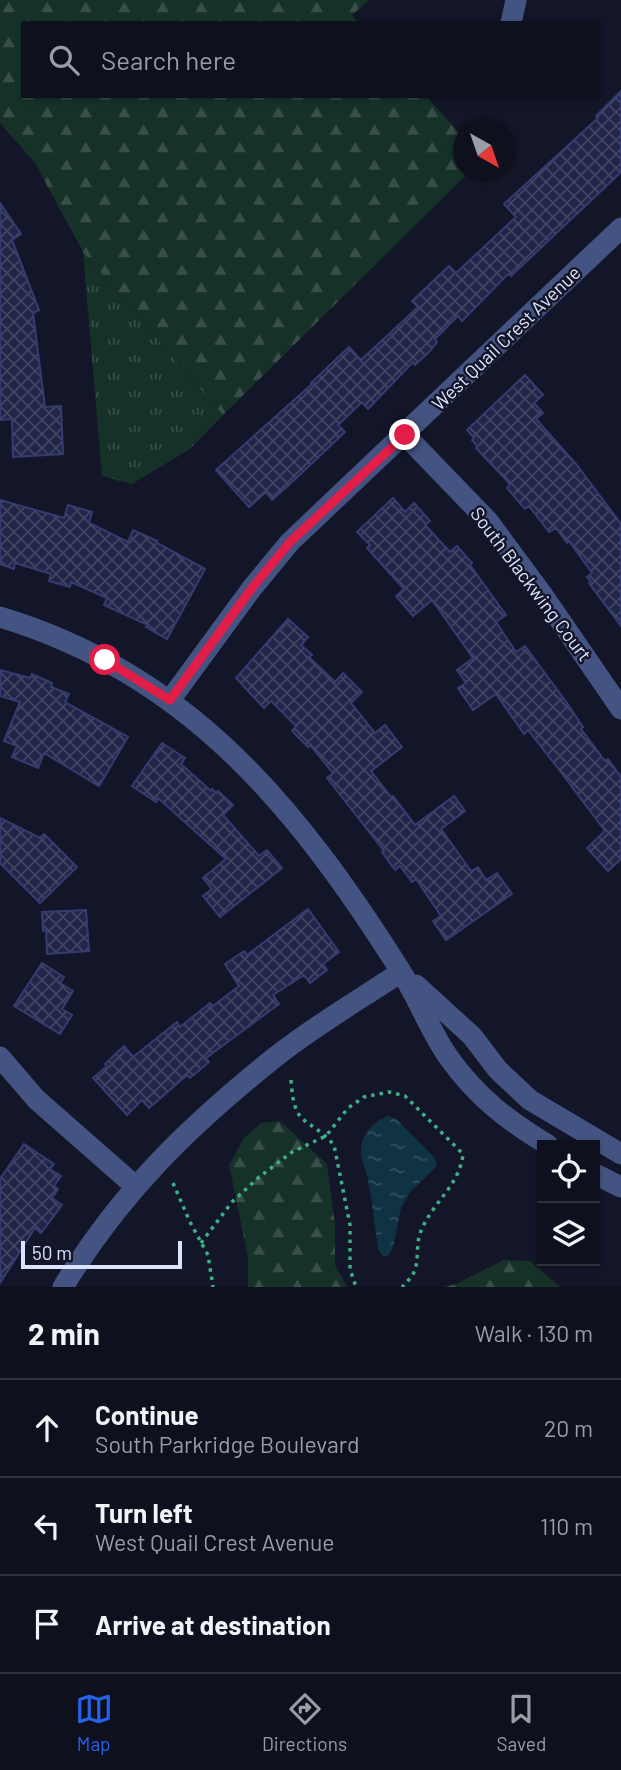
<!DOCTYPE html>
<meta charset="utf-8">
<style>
:root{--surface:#0e101e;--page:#1c1e2b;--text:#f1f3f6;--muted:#9b9da4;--line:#2e303c;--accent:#2563eb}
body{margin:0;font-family:Barlow,sans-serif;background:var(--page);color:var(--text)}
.controls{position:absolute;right:21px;bottom:21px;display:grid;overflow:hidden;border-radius:0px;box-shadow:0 2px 5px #0004}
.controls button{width:63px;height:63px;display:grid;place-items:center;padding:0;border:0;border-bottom:2px solid var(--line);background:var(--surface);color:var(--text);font:35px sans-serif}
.compass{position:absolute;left:453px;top:119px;width:63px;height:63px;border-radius:50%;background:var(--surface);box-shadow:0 2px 5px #0004;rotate:140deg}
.scale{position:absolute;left:21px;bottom:18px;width:161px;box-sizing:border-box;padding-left:7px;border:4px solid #dde3fc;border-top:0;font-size:19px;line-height:24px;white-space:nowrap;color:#dde3fc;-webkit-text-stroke:5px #131628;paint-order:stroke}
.stop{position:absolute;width:21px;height:21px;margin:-16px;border:5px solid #e11d48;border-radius:50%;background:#fff}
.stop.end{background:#e11d48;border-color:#fff;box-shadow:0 2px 7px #0008}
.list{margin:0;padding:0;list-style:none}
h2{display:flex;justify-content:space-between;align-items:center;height:91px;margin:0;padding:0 28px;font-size:30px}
h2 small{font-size:23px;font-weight:400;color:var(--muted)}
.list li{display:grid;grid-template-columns:46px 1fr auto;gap:21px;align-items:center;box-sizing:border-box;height:98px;padding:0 28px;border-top:2px solid var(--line)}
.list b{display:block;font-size:26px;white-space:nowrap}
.list p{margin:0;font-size:23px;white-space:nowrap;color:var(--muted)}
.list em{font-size:23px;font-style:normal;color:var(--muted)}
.icon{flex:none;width:38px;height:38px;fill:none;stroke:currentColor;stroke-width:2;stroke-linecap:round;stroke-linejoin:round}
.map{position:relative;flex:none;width:621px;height:1287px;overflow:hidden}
.search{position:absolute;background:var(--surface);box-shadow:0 2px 5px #0004;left:21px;right:21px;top:21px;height:77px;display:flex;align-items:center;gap:18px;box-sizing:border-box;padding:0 24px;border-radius:0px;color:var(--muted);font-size:26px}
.sheet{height:385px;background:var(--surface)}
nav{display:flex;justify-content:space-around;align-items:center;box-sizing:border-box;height:98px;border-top:2px solid var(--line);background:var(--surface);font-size:19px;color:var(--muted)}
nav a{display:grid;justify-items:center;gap:4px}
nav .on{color:var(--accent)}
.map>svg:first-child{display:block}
</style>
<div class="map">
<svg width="621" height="1287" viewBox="0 0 621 1287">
<defs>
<pattern id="grass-tufts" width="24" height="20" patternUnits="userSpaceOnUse" patternTransform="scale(1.75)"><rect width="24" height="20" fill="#163128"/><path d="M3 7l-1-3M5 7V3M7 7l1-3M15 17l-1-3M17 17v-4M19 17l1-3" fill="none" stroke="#374f48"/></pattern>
<pattern id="forest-firs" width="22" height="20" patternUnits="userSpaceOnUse" patternTransform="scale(1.75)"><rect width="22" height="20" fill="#163128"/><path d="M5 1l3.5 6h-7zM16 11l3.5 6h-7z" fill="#374f48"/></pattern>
<pattern id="water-ripples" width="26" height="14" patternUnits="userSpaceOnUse" patternTransform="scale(1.75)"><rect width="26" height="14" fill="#103343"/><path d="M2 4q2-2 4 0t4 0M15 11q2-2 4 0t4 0" fill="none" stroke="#32505f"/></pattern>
<pattern id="building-cross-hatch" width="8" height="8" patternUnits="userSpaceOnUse" patternTransform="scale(1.75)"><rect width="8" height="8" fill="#212547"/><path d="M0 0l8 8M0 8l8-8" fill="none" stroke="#414462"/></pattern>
</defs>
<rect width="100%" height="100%" fill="#131628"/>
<path fill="url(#grass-tufts)" d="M83 252 223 415 190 449 132 484 102 476Z"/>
<path fill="url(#forest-firs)" d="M0 0H369L352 15 359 23H23V96H426L463 137V172H469L223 415 83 252 35 163 0 123Z
M280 1121 327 1164 335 1225V1265L347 1287H248V1257L229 1165 244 1138 261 1123Z
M504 1260 530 1261 560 1287H445L456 1284Z"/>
<path fill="url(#water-ripples)" d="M388 1116 396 1119 435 1158 437 1166 411 1191 401 1208 393 1248 388 1256H383L378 1249C375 1225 372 1202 368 1179 366 1170 361 1161 361 1152 361 1135 373 1121 388 1116Z"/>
<path fill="url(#building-cross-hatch)" stroke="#353c71" stroke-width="2" d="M621 91V172L511 276 508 274 462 321 458 316 435 339 437 342 430 351 415 365 413 362 368 409 362 402 338 425 345 432 290 484 272 500 266 492 249 507 216 470 312 384 311 383 349 347 361 360 418 307 412 301 449 266 456 273 516 217 504 204 598 118 596 116Z
M0 203 21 234 12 240 39 310 33 313 45 407 61 406 63 454 13 457 12 419 0 420Z
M525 375 543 395 534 403 543 413 536 419 576 464 621 524V626L589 583 591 582 587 577 592 573 569 541 567 543 556 528 549 532 529 506 525 509 507 488 510 484 476 448 477 446 472 440 474 438 467 430Z
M393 498 405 512 414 503 430 521 425 525 450 552 457 546 472 563 470 565 506 615 496 622 516 652 525 646 567 703 583 727 581 729 605 761 608 759 621 777V859L608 871 587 848 605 831 560 771 528 730 524 734 496 694 473 710 458 688 466 683 457 670 473 658 432 600 413 616 396 596 404 589 367 548 370 545 357 532Z
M0 500 64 518 68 505 92 512 89 523 128 542 133 530 157 541V543L205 569 167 639 146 627 148 625 104 605 107 598 71 582 70 587 49 581 51 574 15 563 14 569 0 564Z
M288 619 308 637 301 645 312 655 309 657 335 682 343 673 362 692 351 703 375 733 385 725 402 747 371 771 391 797 393 796 415 825 454 796 465 811 441 829 471 871 478 867 486 880 497 873 512 894 446 940 433 921 441 916 416 879 412 882 400 866 395 870 382 852 384 851 327 778 333 773 310 745 308 747 292 731 296 726 271 701 264 708 236 678Z
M0 670 30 678 32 674 52 683 51 687 69 694 65 702 128 737 99 786 44 753 38 768 12 757 17 746 4 741 20 702 0 696Z
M162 743 185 758 181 764 211 791 212 789 216 793 218 791 233 805 223 815 259 856 267 850 282 868 220 917 203 896 212 889 203 878 226 859 158 798 156 802 132 786Z
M0 818 40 838 44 834 77 867 40 903 0 863Z
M308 909 339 952 323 964 327 970 310 983 304 975 273 995 279 1004 206 1058 209 1062 190 1078 187 1075 149 1108 142 1100 127 1115 93 1078 107 1066 105 1064 124 1046 133 1057 177 1022 180 1027 210 1003 213 1006 239 986 225 964 244 951 247 955Z
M86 910 89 951 47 954 46 930 43 931 42 912Z
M42 963 64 977 60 983 73 991 62 1009 72 1015 60 1034 14 1006Z
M24 1144 54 1164 50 1169 61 1176 54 1186 58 1189 52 1198 62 1205 41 1233 35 1228 0 1283V1179Z"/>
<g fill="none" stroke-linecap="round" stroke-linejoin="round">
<path stroke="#3db085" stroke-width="3.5" stroke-dasharray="3.5 5" stroke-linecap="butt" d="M291 1080C294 1130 308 1115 334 1145L350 1225V1269L356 1287
M173 1183 190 1222 208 1255 213 1287
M201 1243 232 1202 258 1178 292 1152 326 1136 348 1108 364 1097 389 1092 405 1096 463 1154C460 1185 432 1203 421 1231 415 1244 420 1262 413 1274 410 1279 406 1283 402 1287"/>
<path stroke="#435482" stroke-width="21" d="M511 23 516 0
M405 435 488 521 542 594 621 709
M0 617C190 674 298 809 400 970 418 998 430 1031 449 1058 477 1097 508 1121 548 1145
M170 700 252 588 290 542 621 228
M416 985 472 1036 498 1070 530 1100 621 1154
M0 1057 36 1099 135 1186
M595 1174 621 1187
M63 1287C121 1192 188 1127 274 1058 314 1026 359 1000 401 972"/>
</g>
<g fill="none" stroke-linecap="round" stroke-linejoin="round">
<path stroke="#e11d48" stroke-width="9" d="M105 660 170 700 252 588 290 542 405 435"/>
</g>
<g text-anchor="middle" stroke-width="5" stroke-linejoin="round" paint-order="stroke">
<g font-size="19" fill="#dde3fc" stroke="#131628">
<text transform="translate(506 338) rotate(-44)" y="7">West Quail Crest Avenue</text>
<text transform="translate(531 584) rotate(53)" y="7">South Blackwing Court</text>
</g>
</g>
</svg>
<div class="controls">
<button><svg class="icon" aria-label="locate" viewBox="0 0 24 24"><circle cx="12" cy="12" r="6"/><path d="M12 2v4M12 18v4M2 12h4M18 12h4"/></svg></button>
<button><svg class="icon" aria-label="layers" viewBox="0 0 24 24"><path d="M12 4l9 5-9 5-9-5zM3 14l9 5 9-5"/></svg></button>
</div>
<svg class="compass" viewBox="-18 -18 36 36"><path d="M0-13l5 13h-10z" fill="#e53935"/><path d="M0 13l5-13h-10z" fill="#9b9da4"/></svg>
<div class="scale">50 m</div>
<div class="stop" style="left:105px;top:660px"></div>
<div class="stop end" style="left:405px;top:435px"></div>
<div class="search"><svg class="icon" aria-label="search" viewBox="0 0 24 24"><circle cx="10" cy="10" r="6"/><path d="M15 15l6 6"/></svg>Search here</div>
</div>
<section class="sheet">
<h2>2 min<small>Walk · 130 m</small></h2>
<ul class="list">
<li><svg class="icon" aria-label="ahead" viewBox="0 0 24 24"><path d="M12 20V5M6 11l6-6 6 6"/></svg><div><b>Continue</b><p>South Parkridge Boulevard</p></div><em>20 m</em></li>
<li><svg class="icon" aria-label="left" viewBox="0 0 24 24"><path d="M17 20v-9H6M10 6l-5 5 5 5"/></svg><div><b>Turn left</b><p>West Quail Crest Avenue</p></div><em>110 m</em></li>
<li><svg class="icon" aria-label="arrive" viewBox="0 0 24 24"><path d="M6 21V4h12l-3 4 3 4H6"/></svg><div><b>Arrive at destination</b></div></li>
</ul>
</section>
<nav>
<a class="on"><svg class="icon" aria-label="map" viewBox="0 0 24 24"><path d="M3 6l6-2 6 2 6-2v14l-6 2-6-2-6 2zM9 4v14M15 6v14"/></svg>Map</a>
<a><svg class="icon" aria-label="directions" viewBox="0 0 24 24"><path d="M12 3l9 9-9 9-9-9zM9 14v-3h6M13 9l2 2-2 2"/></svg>Directions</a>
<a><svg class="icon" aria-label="saved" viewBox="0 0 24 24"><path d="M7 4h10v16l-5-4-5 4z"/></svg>Saved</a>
</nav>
